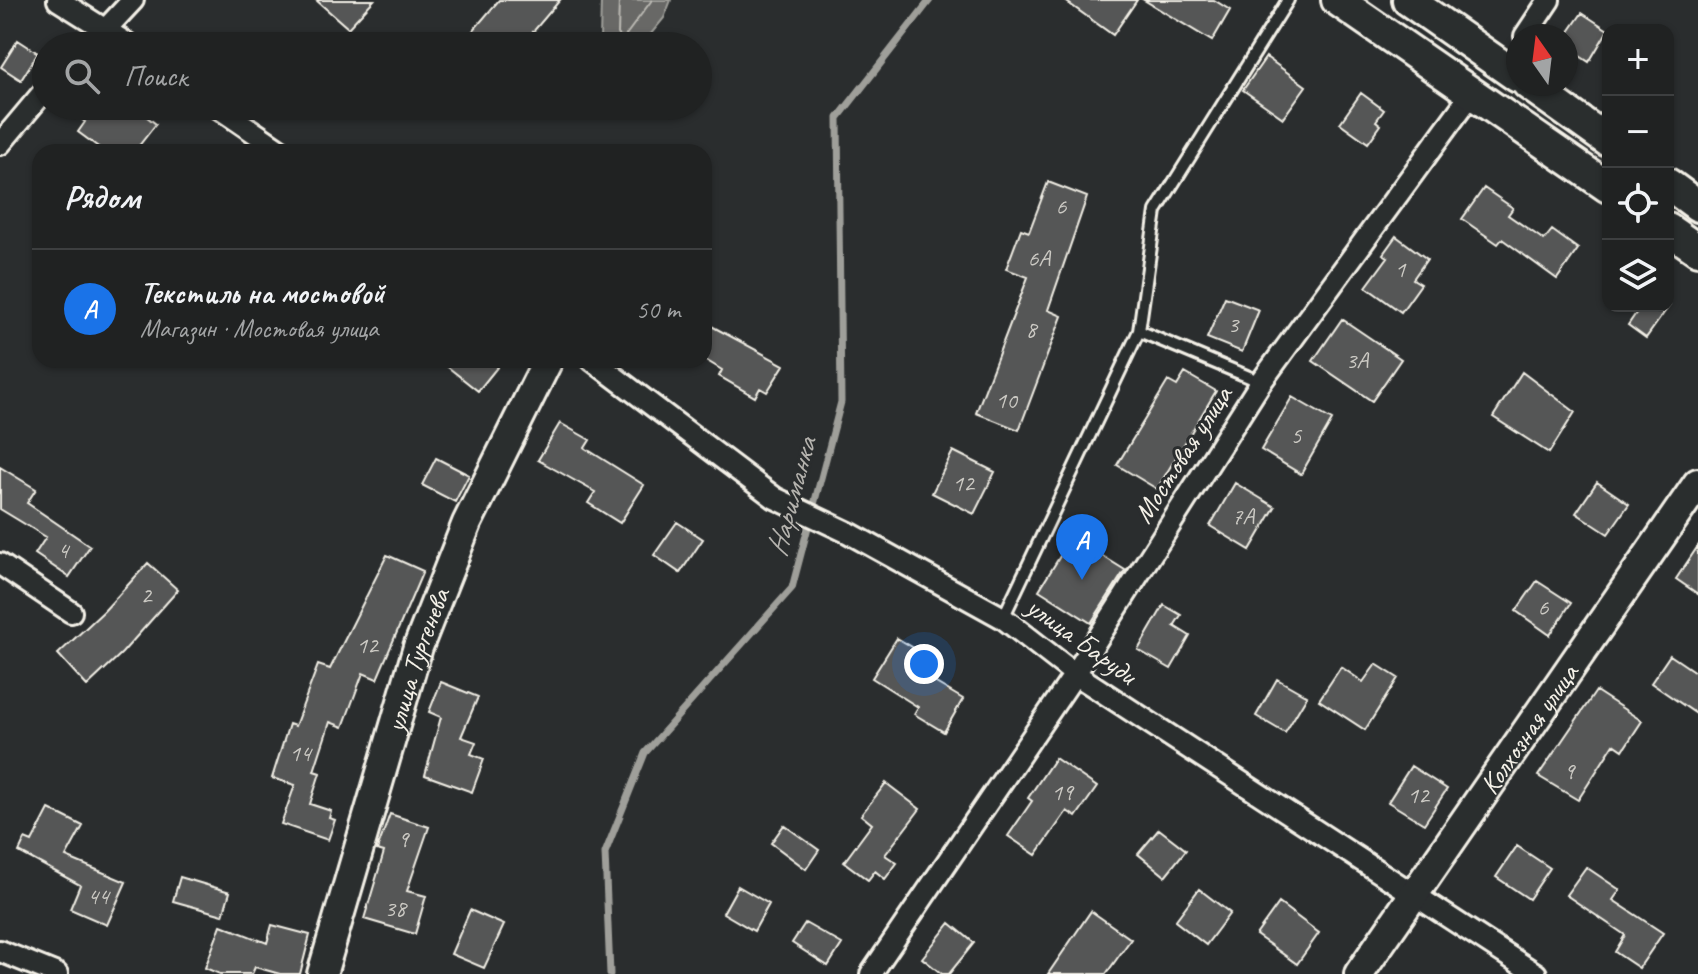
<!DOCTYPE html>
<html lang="ru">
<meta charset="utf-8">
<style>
:root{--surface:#202222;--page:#282a2a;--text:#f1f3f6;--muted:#a2a4a5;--line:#3d3f40;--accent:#1a73e8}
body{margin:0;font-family:Caveat,sans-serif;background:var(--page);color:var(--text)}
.controls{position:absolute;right:24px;top:24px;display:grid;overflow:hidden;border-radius:16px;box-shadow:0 2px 6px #0004}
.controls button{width:72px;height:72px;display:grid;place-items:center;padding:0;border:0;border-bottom:2px solid var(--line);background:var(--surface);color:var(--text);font:40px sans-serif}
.compass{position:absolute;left:1506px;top:24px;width:72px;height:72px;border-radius:50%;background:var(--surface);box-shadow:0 2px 6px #0004;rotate:346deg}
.you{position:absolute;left:924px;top:664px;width:28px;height:28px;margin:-20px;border:6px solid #fff;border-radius:50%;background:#1a73e8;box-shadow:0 0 0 12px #1a73e833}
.badge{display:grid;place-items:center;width:52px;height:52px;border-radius:50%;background:var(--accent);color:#fff;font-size:26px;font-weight:700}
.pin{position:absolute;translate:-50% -66px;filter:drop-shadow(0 2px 4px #0008)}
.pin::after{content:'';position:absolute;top:42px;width:28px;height:24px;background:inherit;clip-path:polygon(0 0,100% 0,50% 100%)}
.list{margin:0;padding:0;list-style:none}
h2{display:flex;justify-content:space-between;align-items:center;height:104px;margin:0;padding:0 32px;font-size:34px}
h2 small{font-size:26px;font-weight:400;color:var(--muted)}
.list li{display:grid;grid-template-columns:52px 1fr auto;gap:24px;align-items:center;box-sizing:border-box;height:120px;padding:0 32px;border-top:2px solid var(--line)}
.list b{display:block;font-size:30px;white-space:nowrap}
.list p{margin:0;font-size:26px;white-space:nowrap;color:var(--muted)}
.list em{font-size:26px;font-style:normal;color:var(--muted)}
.icon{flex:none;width:44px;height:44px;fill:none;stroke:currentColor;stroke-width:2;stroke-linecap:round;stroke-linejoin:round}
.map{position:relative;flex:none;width:1698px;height:974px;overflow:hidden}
.search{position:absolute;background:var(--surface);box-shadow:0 2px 6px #0004;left:32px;top:32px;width:680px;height:88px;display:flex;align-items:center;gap:20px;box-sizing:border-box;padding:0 28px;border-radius:44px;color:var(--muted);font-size:30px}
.panel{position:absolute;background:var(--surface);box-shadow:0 2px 6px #0004;left:32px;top:144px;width:680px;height:224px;border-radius:24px}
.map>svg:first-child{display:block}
</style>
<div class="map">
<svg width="1698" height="974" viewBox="0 0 1698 974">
<rect width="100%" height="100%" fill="#2a2d2e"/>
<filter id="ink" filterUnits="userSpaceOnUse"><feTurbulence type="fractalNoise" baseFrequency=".0125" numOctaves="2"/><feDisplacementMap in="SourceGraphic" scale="16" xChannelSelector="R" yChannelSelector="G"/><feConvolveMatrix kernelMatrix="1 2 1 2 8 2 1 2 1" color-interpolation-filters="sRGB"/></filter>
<g filter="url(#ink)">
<path fill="#676866" stroke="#9f9f9a" stroke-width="2" d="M601 0H671L664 18 641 46H606L600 41Z"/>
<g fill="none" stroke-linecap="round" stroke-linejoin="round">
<path stroke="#bcbab4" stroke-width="2" d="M619 0 618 34 623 39 652 0"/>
<path stroke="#9f9f9a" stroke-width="7" d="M610 974 605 853 645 753 792 588 841 402 838 118 930 0"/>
</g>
<path fill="#555756" stroke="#f4f1e8" stroke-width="2" d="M316 0H374L348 28Z
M499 0H560L521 46H460Z
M1064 0H1137L1113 35Z
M1144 0H1214L1230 10 1212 41Z
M1582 13 1608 30 1589 62 1566 47V36Z
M18 40 38 53 21 80 1 67Z
M1266 57 1306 86 1283 118 1243 90Z
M1361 93 1384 110 1376 121 1381 125 1368 143 1340 123Z
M65 106H133L156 124 134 152H105L78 132 85 122Z
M1048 182 1087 197 1048 310 1062 316 1019 430 976 413 1028 277 1006 269 1021 229 1029 232Z
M1484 188 1513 208 1508 215 1544 240 1552 230 1578 249 1557 279 1502 239 1498 244 1462 219Z
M1396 236 1427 259 1413 279 1421 284 1401 312 1366 287 1388 257 1383 254Z
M1225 297 1259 310 1242 352 1207 338Z
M1641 306H1669L1646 338 1628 325Z
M1342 319 1401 359 1372 401 1313 361Z
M704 322 784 365 767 392 760 388 755 397 719 376 722 370 704 359Z
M439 360H503L478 391Z
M1522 372 1575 412 1549 453 1493 417Z
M1185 373 1216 391 1157 489 1117 465 1168 381 1177 386Z
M1292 397 1332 420 1301 474 1261 450Z
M560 423 590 440 585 448 644 485 620 523 588 503 595 492 538 460Z
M953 451 995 472 974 514 932 493Z
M436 458 469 475 455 502 422 485Z
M0 467 36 489 27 503 90 546 69 577 35 554 46 537 0 509Z
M1597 482 1629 504 1608 534 1576 513Z
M1235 483 1275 507 1250 550 1210 526Z
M677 522 703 539 680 573 654 555Z
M1072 537 1125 570 1091 623 1039 590Z
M1698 546V594L1676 579Z
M387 555 423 571 377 679 363 673 343 727 330 722 314 771 320 773 310 804 331 811 329 818 335 820 328 840 281 824 295 785 272 778 289 724 295 726 318 665 330 669Z
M148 563 178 590 122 653 87 686 58 654 104 611Z
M1537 581 1571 603 1550 635 1516 611Z
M1164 605 1181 615 1174 626 1190 636 1171 669 1138 650Z
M897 638 924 654 914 670 963 699 944 732 914 714 918 707 872 678Z
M1670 655 1698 674V715L1651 683Z
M1376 664 1398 678 1365 730 1319 700 1341 667 1363 682Z
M1277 679 1307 696 1285 733 1256 716Z
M441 682 478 697 461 737 476 742 471 754 484 759 472 792 425 775 441 717 429 712Z
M1596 691 1642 721 1623 750 1614 744 1578 800 1538 776Z
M1055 758 1097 787 1076 817 1067 811 1036 855 1008 836 1032 801 1028 798Z
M1411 766 1447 789 1424 824 1388 802Z
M886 783 920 809 885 855 897 863 885 879 875 871 868 880 844 862 872 824 861 815Z
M49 809 83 826 66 857 126 882 107 925 70 909 80 885 19 852 25 839 32 842Z
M390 814 429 827 407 891 426 896 415 934 364 919 384 852 377 850Z
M784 825 819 850 806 869 771 843Z
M1159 829 1186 850 1165 876 1138 854Z
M1517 846 1550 868 1529 899 1496 877Z
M1586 867 1620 890 1613 900 1663 933 1639 968 1615 952 1625 935 1566 895Z
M180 877 230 892 223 915 173 901Z
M738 886 769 904 754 931 723 913Z
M1199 889 1230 913 1206 945 1175 921Z
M1279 903 1319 933 1297 964 1256 935Z
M470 910 504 925 484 968 451 954Z
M1091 911 1131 939 1106 974H1048Z
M805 923 842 944 828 966 792 943Z
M950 923 974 943 949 974H942L922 958Z
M221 925 267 943 272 925 310 935 300 974H280L255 967 252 974H220L205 968Z"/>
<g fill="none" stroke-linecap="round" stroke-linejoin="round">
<g stroke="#f4f1e8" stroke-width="16">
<path id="lane" d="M1139 331 1261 382
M1003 618 1139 331 1156 211 1288 0"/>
</g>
<g stroke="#f4f1e8" stroke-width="26">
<path id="street" d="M58 0 131 46
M1525 36 1549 0
M90 46 133 0
M216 106 283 152
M0 144 46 89
M592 360 775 498 849 533 1003 618 1075 674 1536 974
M0 564 71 612
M0 951 57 974
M871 974 1075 674 1261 382 1472 93"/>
</g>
<g stroke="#f4f1e8" stroke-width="34">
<g id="secondary">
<path id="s1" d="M322 974 418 647 467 523 548 360"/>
<path id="s2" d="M1359 974 1698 483"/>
</g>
</g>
<g stroke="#f4f1e8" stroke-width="36">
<path id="primary" d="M1337 0 1608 187
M1408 0 1518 77
M1528 84 1608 141
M1668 184 1698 206
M1668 229 1698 250"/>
</g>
<use href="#lane" stroke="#2a2d2e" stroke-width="10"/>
<use href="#street" stroke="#2a2d2e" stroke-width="20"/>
<use href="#secondary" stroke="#2a2d2e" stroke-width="28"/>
<use href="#primary" stroke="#2a2d2e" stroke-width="30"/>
</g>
</g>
<g text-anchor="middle" stroke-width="6" stroke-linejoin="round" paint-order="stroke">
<g font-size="24" fill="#cccac4">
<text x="1061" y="214">6</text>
<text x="1039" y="266">6А</text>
<text x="1400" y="277">1</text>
<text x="1233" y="332">3</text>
<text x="1031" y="337">8</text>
<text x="1357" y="368">3А</text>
<text x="1006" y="408">10</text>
<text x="1296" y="443">5</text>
<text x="963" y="491">12</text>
<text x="1243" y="524">7А</text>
<text x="63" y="558">4</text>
<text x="146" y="603">2</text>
<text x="1543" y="615">6</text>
<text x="367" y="653">12</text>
<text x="300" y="761">14</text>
<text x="1569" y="779">9</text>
<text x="1062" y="800">19</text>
<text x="1418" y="803">12</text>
<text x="403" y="847">9</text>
<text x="98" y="904">44</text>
<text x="395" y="916">38</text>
</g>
<g font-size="28" fill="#f4f1e8" stroke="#2a2d2e">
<text transform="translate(1182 454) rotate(-57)" y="10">Мостовая улица</text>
<text transform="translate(1082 640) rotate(36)" y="10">улица Баруди</text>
<text dy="10" stroke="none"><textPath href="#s1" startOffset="328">улица Тургенева</textPath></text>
<text dy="10" stroke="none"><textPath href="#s2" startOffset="298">Колхозная улица</textPath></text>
</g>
<g font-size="30" font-style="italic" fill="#b5b3ae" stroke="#2a2d2e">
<text transform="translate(791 497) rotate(-75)" y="10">Нариманка</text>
</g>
</g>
</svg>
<div class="controls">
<button>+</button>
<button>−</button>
<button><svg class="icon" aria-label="locate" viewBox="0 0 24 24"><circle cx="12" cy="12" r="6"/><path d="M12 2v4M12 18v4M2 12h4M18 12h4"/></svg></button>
<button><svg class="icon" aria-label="layers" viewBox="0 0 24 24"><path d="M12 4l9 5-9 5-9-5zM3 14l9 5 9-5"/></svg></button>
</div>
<svg class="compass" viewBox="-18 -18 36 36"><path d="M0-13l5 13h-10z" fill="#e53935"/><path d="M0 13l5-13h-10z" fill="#a2a4a5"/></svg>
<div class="you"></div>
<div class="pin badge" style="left:1082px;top:580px">A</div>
<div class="search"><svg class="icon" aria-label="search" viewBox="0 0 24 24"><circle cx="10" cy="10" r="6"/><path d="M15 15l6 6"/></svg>Поиск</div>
<section class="panel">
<h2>Рядом<small></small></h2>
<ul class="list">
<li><span class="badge">A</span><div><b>Текстиль на мостовой</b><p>Магазин · Мостовая улица</p></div><em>50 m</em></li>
</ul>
</section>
</div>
